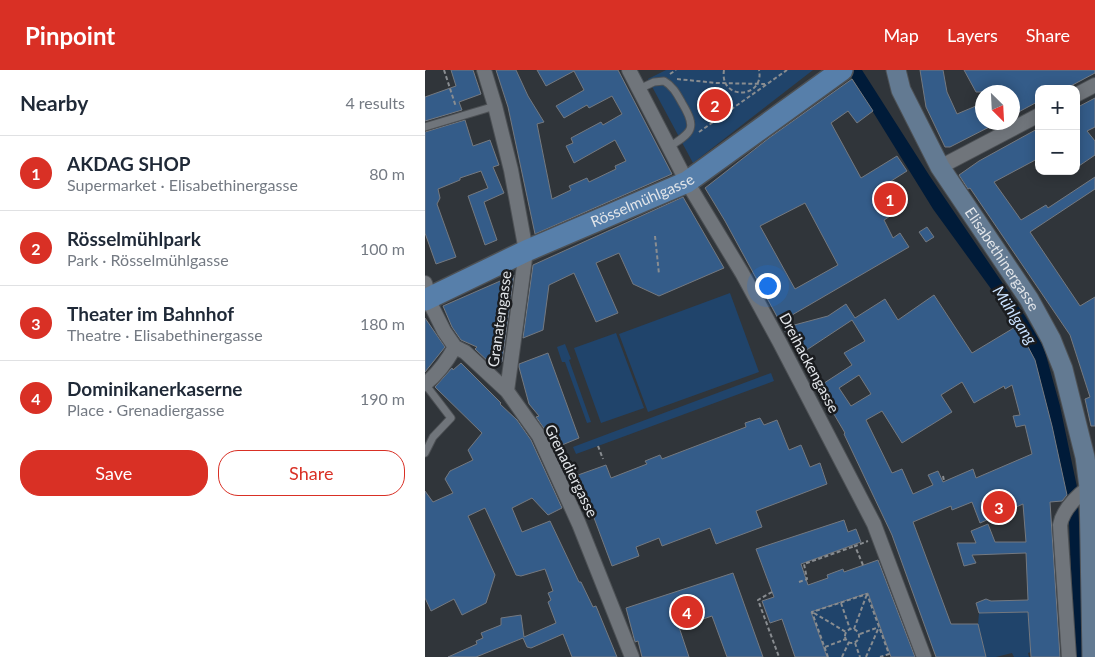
<!DOCTYPE html>
<meta charset="utf-8">
<style>
:root{--surface:#fff;--page:#f6f6f7;--text:#1f2937;--muted:#747a83;--line:#e0e1e3;--accent:#d93025}
body{margin:0;font-family:Lato,sans-serif;background:var(--page);color:var(--text)}
.controls{position:absolute;right:15px;top:15px;display:grid;overflow:hidden;border-radius:10px;box-shadow:0 2px 12px #0003}
.controls button{width:45px;height:45px;display:grid;place-items:center;padding:0;border:0;border-bottom:1px solid var(--line);background:var(--surface);color:var(--text);font:25px sans-serif}
.compass{position:absolute;left:550px;top:15px;width:45px;height:45px;border-radius:50%;background:var(--surface);box-shadow:0 2px 12px #0003;rotate:156deg}
.you{position:absolute;left:342px;top:215px;width:18px;height:18px;margin:-12px;border:4px solid #fff;border-radius:50%;background:#1a73e8;box-shadow:0 0 0 8px #1a73e833}
.badge{display:grid;place-items:center;width:32px;height:32px;border-radius:50%;background:var(--accent);color:#fff;font-size:16px;font-weight:700}
.pin{position:absolute;translate:-50% -50%;border:2px solid #fff;box-shadow:0 1px 5px #0006}
.list{margin:0;padding:0;list-style:none}
h2{display:flex;justify-content:space-between;align-items:center;height:65px;margin:0;padding:0 20px;font-size:21px}
h2 small{font-size:16px;font-weight:400;color:var(--muted)}
.list li{display:grid;grid-template-columns:32px 1fr auto;gap:15px;align-items:center;box-sizing:border-box;height:75px;padding:0 20px;border-top:1px solid var(--line)}
.list b{display:block;font-size:19px;white-space:nowrap}
.list p{margin:0;font-size:16px;white-space:nowrap;color:var(--muted)}
.list em{font-size:16px;font-style:normal;color:var(--muted)}
.actions{display:flex;gap:10px;padding:15px 20px}
.actions a{flex:1;padding:11px 0;border:1px solid var(--accent);border-radius:20px;text-align:center;font-size:18px;color:var(--accent)}
.actions .main{background:var(--accent);color:#fff}
.map{position:relative;flex:none;width:670px;height:587px;overflow:hidden}
header{display:flex;align-items:center;gap:30px;box-sizing:border-box;height:70px;padding:0 25px;background:var(--accent);color:#fff}
header strong{font-size:24px}
nav{display:flex;gap:28px;margin-inline-start:auto;font-size:18px}
main{display:flex}
aside{flex:1;background:var(--surface)}
.map>svg:first-child{display:block}
</style>
<header>
<strong>Pinpoint</strong>
<nav><a>Map</a><a>Layers</a><a>Share</a></nav>
</header>
<main>
<aside>
<h2>Nearby<small>4 results</small></h2>
<ul class="list">
<li><span class="badge">1</span><div><b>AKDAG SHOP</b><p>Supermarket · Elisabethinergasse</p></div><em>80 m</em></li>
<li><span class="badge">2</span><div><b>Rösselmühlpark</b><p>Park · Rösselmühlgasse</p></div><em>100 m</em></li>
<li><span class="badge">3</span><div><b>Theater im Bahnhof</b><p>Theatre · Elisabethinergasse</p></div><em>180 m</em></li>
<li><span class="badge">4</span><div><b>Dominikanerkaserne</b><p>Place · Grenadiergasse</p></div><em>190 m</em></li>
</ul>
<div class="actions"><a class="main">Save</a><a>Share</a></div>
</aside>
<div class="map">
<svg width="670" height="587" viewBox="0 0 670 587">
<rect width="100%" height="100%" fill="#30353a"/>
<path fill="#20446b" d="M241 0H388L268 93 223 9Z
M305 223 334 302 223 342 194 264Z
M191 263 219 338 176 353 149 278Z
M140 274 146 289 144 290 166 352 162 353 140 292H137L132 277Z
M346 303 349 311 173 376 151 384 148 377Z
M443 523 465 584 456 587H402L386 542Z
M603 542 606 582 603 583 604 587H589L587 583 571 587H561L553 554 554 543Z"/>
<path fill="#001b39" d="M422 0H437L504 105 600 246 619 278 635 336 652 417 658 524 660 587H650L643 430 627 356 610 290 593 256 508 139Z"/>
<path fill="#345c89" stroke="#747980" fill-rule="evenodd" d="M26 0H48L56 24 34 32 37 40 0 51V27L31 16Z
M71 0H91L103 26 119 52 112 54 127 129 146 120 144 116 162 108 164 112 191 99 190 96 201 91 190 70 149 93 141 76 148 73 146 68 176 52 178 55 197 44 187 26 164 38 162 35 139 48 131 36 159 20 149 1 121 16 112 0H193L247 104 110 164 83 37Z
M495 0H518L522 22 532 44 558 33V52H574L525 77H520L501 37Z
M539 0H670V3L640 19H614V31L588 45V22H551Z
M427 9 448 41 432 53 423 41 406 53 436 108 472 86 482 101 463 113 478 138 459 150 468 168 475 163 484 177 355 252 300 151 280 118 344 68ZM380 133 413 195 370 219 335 156Z
M670 28V57L662 61 670 71V85L651 98V38Z
M40 50 48 76 65 70 74 95 68 97 79 123 59 132 72 170 60 175 43 126 63 118 56 101 35 108V110L13 119 15 128 12 134 31 187 11 194 0 163V62Z
M614 58V88L569 112 596 150 621 135 623 138 670 107V119L605 162 655 236 670 227V356H666L660 329 665 327 645 265 545 118 543 119 534 105 554 91Z
M258 127 299 198 234 226 208 214 194 183 171 193 193 243 171 252 149 203 124 215 118 260 98 268 108 195Z
M502 157 509 167 501 172 494 162Z
M89 205 77 292 67 295 50 279 52 277 36 270 27 257 18 236Z
M509 225 547 283 592 256 610 290 627 356 642 425 637 431 625 432 635 587H606L603 542 554 543 551 533 561 529 566 531 603 530 601 483 547 485 551 493 539 496 532 473H551L546 461 563 454 570 472H601L598 434 555 453 547 432 527 440 526 436 488 452 526 554H553L561 587H511L467 465 419 364 420 363 393 317 427 295 419 283 440 271 427 250 374 285 358 258 403 246 421 234 430 248 460 229 473 250ZM434 305 446 324 426 336 414 318ZM537 312 549 333 579 316 580 319 587 315 595 345 588 346 591 357 600 355 607 384 551 408 548 399 518 412 513 401 503 405 508 415 488 424 477 399 467 403 441 350 457 341 477 373 527 342 516 325Z
M0 248 20 277 0 302Z
M123 283 154 368 137 375 126 362 123 364 111 347 114 346 104 334 94 297V294Z
M36 293 76 333 75 334 92 350 106 370 137 438 123 445 107 428 87 438 97 462 125 451 154 512H156L168 537 171 536 192 587H147L138 564 106 578 102 577 98 568 51 587H23L52 574 51 571 58 568 56 563 76 555V548L96 545 99 567 131 553 123 532 126 530 123 523 128 521 120 499 96 506 91 505 60 438 43 446 70 505 61 533 37 545 29 529 6 541 0 528V421L8 432 28 423 20 409 25 401 48 390 43 380 57 363 10 317 27 298 28 300Z
M335 348 339 355 352 350 364 380 376 375 385 397 395 393 402 414 331 441 337 457 291 474 285 458 237 476 234 468 211 477 214 486 187 496 153 405 181 395 186 408 222 394 220 391 235 385 237 389 321 357 320 353Z
M419 450 423 462 431 459 436 472 376 494 383 515 403 508 402 505 418 499 419 502 453 490 490 587H466L443 523 386 542 402 587H370L357 549 345 553 337 531 349 527 331 479Z
M308 503 338 587H302L287 546 254 557 264 587H217L213 571 210 572 201 538Z"/>
<g fill="none" stroke-linecap="round" stroke-linejoin="round">
<g stroke="#4d5155" stroke-width="9">
<path id="lane" d="M214 19 229 12 239 11C248 16 252 24 257 33 272 58 268 62 244 77
M0 57 70 36
M0 383 8 367 26 348 0 314"/>
</g>
<g stroke="#4d5155" stroke-width="16">
<path id="street" d="M59 0 70 36 86 100 101 181 82 321
M204 0 262 112 317 203 355 273 449 454 499 587
M651 25 670 15
M515 97 614 45
M0 213 7 237 19 261 30 277 40 282 82 321 114 366 154 454 207 587
M0 314C13 304 22 291 30 277
M644 587 635 455C638 439 652 426 664 417"/>
</g>
<g stroke="#4d5155" stroke-width="21">
<g id="secondary">
<path id="s1" d="M471 0 476 20 515 97 604 229 626 269 638 299 660 387 664 417 667 587"/>
</g>
</g>
<g stroke="#4d5155" stroke-width="24">
<g id="primary">
<path id="s2" d="M0 230 101 181 262 112 417 0"/>
</g>
</g>
<path stroke="#898d91" stroke-width="2" stroke-dasharray="4 2.5" stroke-linecap="butt" d="M0 0H1
M19 0 31 37
M299 0C294 31 340 29 334 0
M245 4 251 0
M252 9 292 13 340 14
M274 62 362 0
M230 166 234 204
M173 376 178 389
M518 406 519 411
M438 495 430 476 443 471
M374 512 382 509 379 494 430 476
M347 522 333 530 354 587
M416 533 425 559
M389 543 421 562
M420 566a7 7 0 1 1 14 0a7 7 0 1 1-14 0Z
M429 559 442 524
M435 564 454 557
M430 573 435 587
M400 577 421 569
M403 587 387 542 442 524 464 584 455 587
M417 587 424 572
M441 587 454 557"/>
<use href="#lane" stroke="#70757b" stroke-width="7"/>
<use href="#street" stroke="#70757b" stroke-width="14"/>
<use href="#secondary" stroke="#637a92" stroke-width="19"/>
<use href="#primary" stroke="#577faa" stroke-width="21"/>
</g>
<g text-anchor="middle" stroke-width="5" stroke-linejoin="round" paint-order="stroke">
<g font-size="15" fill="#e3e6ea" stroke="#1a1c1f">
<text dy="5" stroke="none"><textPath href="#s2" startOffset="239">Rösselmühlgasse</textPath></text>
<text dy="5" stroke="none"><textPath href="#s1" startOffset="218">Elisabethinergasse</textPath></text>
<text transform="translate(75 249) rotate(-82)" y="5">Granatengasse</text>
<text transform="translate(384 293) rotate(62)" y="5">Dreihackengasse</text>
<text transform="translate(146 401) rotate(64)" y="5">Grenadiergasse</text>
</g>
<g font-size="16" font-style="italic" fill="#cae2ff" stroke="#1a1c1f">
<text transform="translate(590 245) rotate(57)" y="6">Mühlgang</text>
</g>
</g>
</svg>
<div class="controls">
<button>+</button>
<button>−</button>
</div>
<svg class="compass" viewBox="-18 -18 36 36"><path d="M0-13l5 13h-10z" fill="#e53935"/><path d="M0 13l5-13h-10z" fill="#747a83"/></svg>
<div class="you"></div>
<div class="pin badge" style="left:465px;top:129px">1</div>
<div class="pin badge" style="left:290px;top:35px">2</div>
<div class="pin badge" style="left:574px;top:437px">3</div>
<div class="pin badge" style="left:262px;top:542px">4</div>
</div>
</main>
